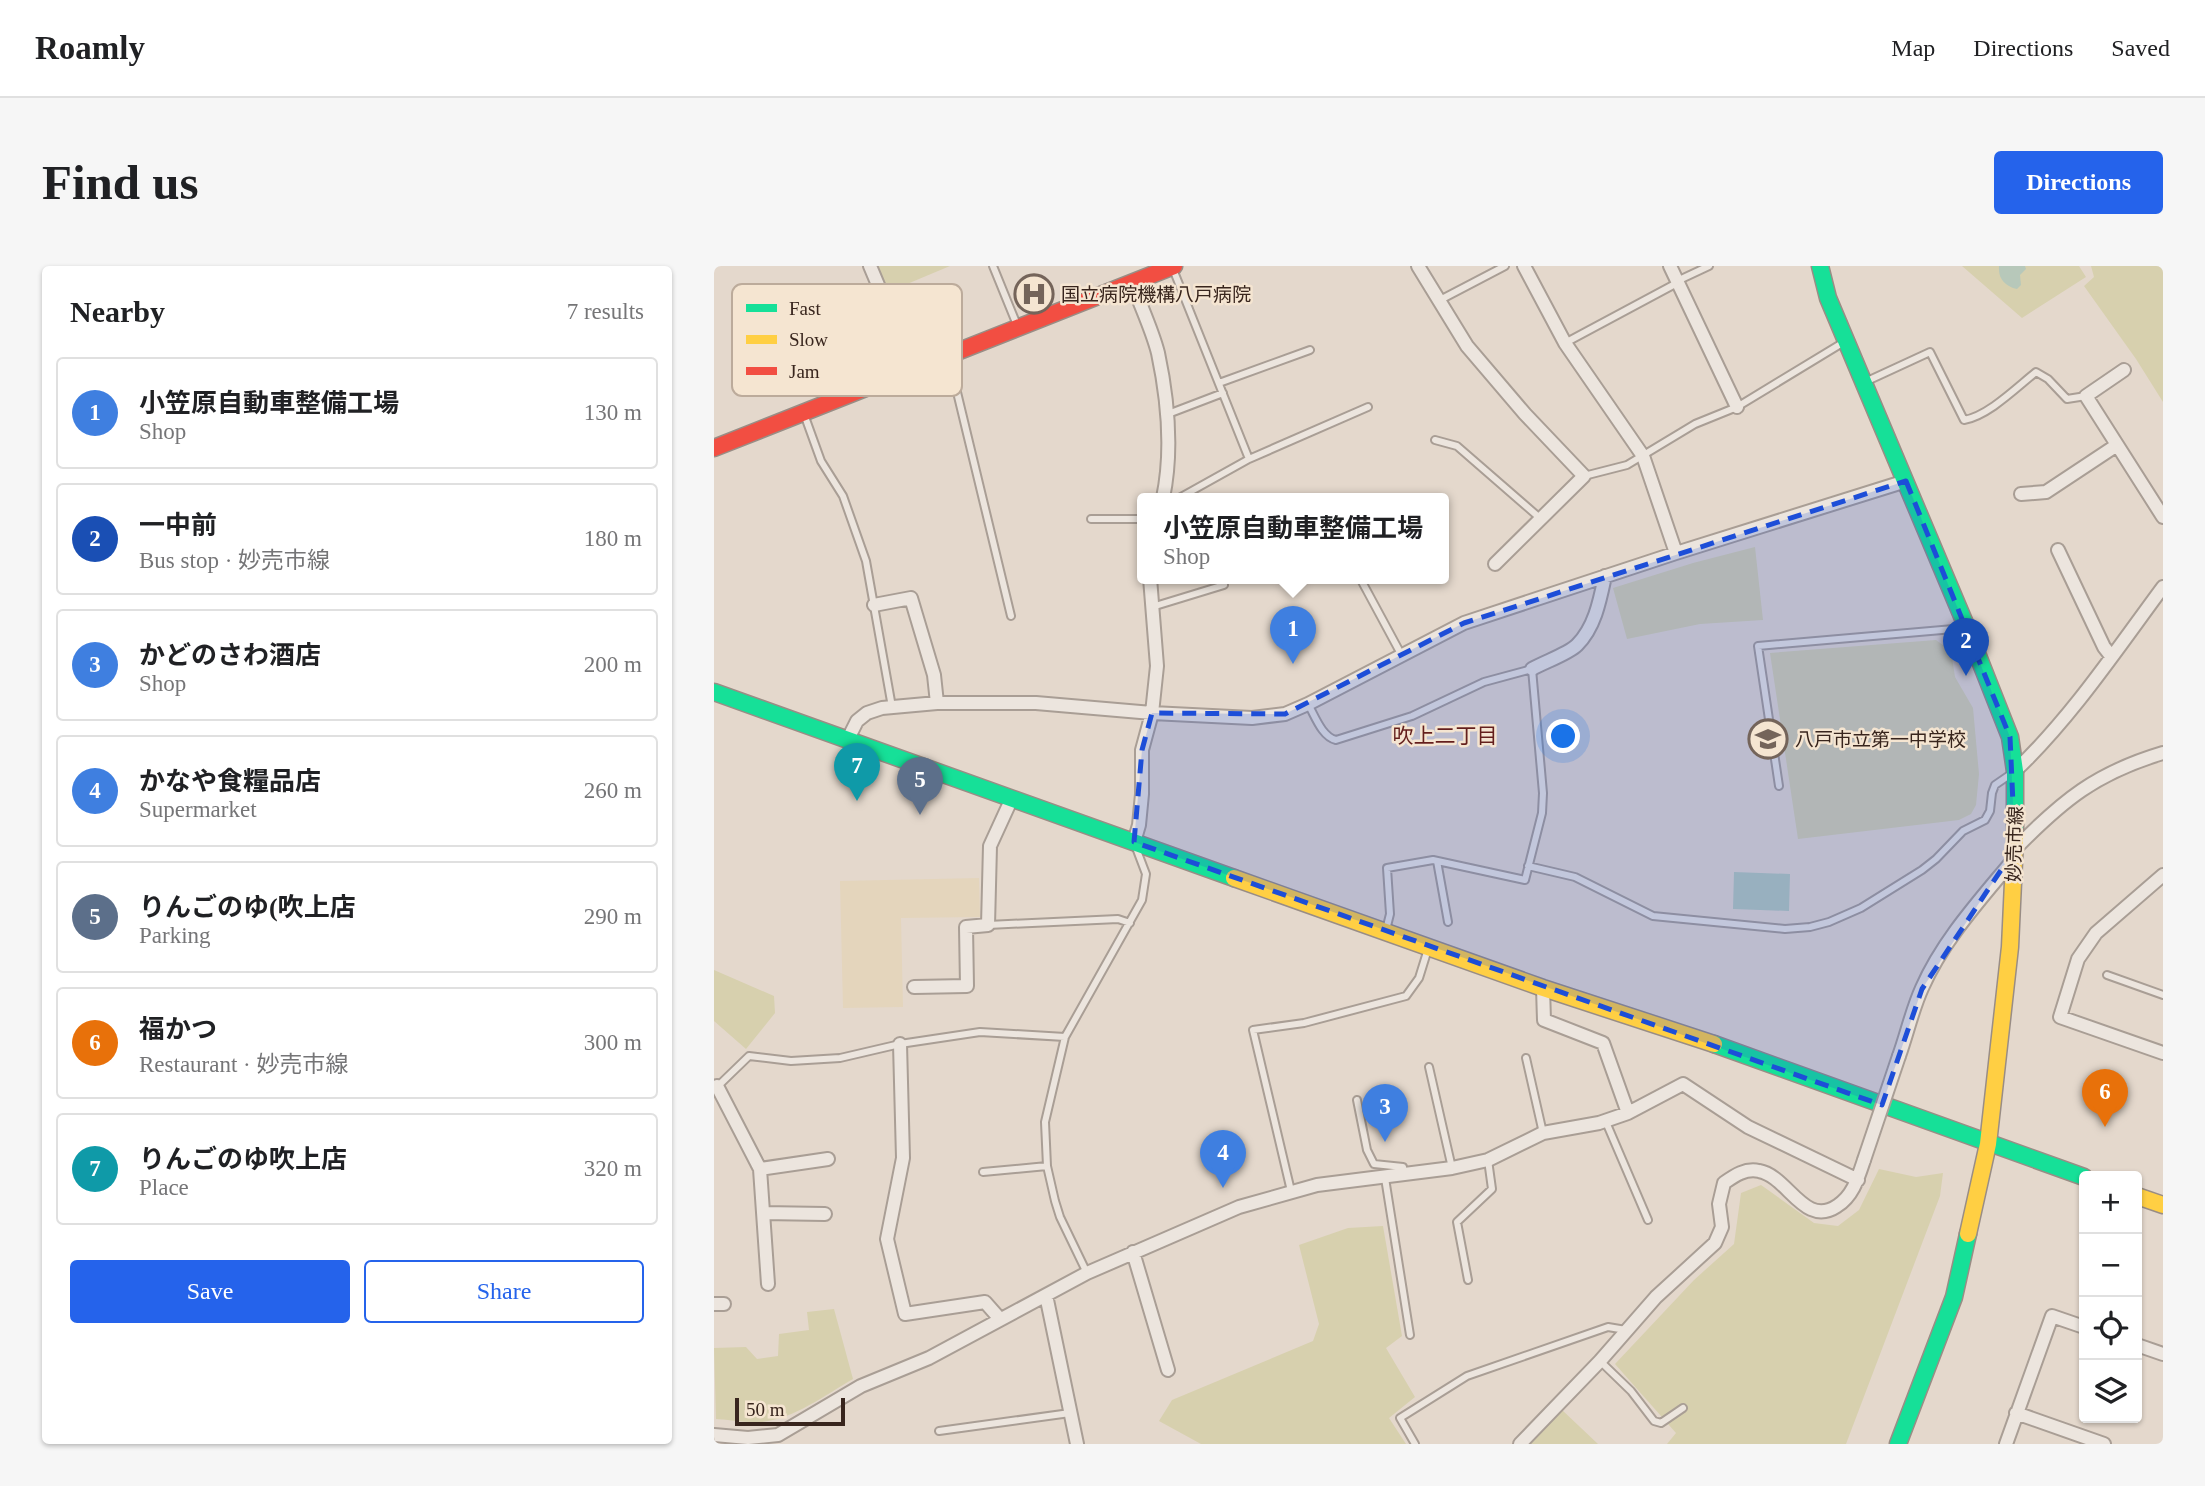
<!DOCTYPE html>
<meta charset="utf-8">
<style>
:root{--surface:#fff;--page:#f6f6f6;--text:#202124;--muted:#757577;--line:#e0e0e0;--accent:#2563eb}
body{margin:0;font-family:"Times New Roman","Noto Sans JP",serif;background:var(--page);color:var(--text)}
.controls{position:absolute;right:21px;bottom:21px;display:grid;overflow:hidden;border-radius:7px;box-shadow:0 2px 5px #0004}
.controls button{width:63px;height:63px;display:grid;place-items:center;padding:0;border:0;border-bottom:2px solid var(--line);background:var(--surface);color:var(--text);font:35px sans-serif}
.scale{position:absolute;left:21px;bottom:18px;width:110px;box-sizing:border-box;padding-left:7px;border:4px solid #38251d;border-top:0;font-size:19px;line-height:24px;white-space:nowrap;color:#38251d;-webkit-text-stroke:5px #f5e5d1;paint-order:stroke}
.you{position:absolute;left:850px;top:471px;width:24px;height:24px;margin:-18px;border:5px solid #fff;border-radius:50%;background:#1a73e8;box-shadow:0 0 0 10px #1a73e833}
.badge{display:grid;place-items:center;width:46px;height:46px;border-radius:50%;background:var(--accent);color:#fff;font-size:23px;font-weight:700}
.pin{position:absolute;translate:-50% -58px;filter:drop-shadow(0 2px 4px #0008)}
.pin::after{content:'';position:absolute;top:37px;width:24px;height:21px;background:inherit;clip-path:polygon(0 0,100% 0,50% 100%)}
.popup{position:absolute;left:423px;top:227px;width:312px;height:91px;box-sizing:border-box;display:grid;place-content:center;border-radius:7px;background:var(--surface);filter:drop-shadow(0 2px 5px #0005);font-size:23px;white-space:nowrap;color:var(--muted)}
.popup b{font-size:26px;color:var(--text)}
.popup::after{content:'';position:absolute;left:50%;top:100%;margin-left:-14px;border:14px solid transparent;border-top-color:var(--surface)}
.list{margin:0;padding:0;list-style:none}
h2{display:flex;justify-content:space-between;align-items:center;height:91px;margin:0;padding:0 28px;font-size:30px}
h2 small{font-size:23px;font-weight:400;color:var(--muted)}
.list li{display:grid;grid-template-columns:46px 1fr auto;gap:21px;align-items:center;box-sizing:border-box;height:112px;margin:0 14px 14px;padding:0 14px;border:2px solid var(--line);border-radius:7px}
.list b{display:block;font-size:26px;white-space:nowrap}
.list p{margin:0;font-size:23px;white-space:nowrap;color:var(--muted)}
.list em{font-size:23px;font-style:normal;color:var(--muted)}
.actions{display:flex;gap:14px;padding:21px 28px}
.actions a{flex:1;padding:16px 0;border:2px solid var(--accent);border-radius:7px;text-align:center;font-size:24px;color:var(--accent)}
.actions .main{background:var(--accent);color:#fff}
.icon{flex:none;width:38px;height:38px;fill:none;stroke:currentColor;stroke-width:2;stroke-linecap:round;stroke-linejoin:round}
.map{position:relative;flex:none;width:1449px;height:1178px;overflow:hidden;border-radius:7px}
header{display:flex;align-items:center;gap:42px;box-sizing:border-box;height:98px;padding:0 35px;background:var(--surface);border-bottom:2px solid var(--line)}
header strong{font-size:33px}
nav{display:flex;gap:38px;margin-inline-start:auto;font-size:24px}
.intro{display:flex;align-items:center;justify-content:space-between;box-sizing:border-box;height:168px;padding:0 42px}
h1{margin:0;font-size:49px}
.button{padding:18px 32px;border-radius:7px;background:var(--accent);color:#fff;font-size:24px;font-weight:700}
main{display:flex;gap:42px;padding:0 42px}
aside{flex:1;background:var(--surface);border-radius:7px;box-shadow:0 2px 5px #0004}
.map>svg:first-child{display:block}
</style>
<header>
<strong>Roamly</strong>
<nav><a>Map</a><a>Directions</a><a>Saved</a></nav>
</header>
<div class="intro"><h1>Find us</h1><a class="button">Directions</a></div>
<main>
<aside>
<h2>Nearby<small>7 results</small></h2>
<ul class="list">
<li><span class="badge" style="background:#3f7fe0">1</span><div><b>小笠原自動車整備工場</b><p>Shop</p></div><em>130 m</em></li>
<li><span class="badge" style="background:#1a4fb4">2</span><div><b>一中前</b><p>Bus stop · 妙売市線</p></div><em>180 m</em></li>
<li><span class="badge" style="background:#3f7fe0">3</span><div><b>かどのさわ酒店</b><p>Shop</p></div><em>200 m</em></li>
<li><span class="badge" style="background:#3f7fe0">4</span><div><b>かなや食糧品店</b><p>Supermarket</p></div><em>260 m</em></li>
<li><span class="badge" style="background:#5c6f8a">5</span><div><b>りんごのゆ(吹上店</b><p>Parking</p></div><em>290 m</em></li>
<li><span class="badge" style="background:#e8710a">6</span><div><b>福かつ</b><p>Restaurant · 妙売市線</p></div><em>300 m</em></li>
<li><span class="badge" style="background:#0f9aa8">7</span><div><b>りんごのゆ吹上店</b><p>Place</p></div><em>320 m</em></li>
</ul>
<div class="actions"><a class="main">Save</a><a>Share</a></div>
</aside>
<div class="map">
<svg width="1449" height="1178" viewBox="0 0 1449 1178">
<rect width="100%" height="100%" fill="#e4d8cc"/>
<path fill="#e4d5bc" d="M265 612 266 651 187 652 189 741 129 742 126 615Z"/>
<path fill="#d7d0ae" d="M162 0H236L174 26Z
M1248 0H1365L1372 11 1308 52Z
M1377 0H1449V136L1422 93 1370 20 1380 11Z
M1041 281 1049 354 986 358 913 373 899 322 979 297Z
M1222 374 1237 385 1241 411 1259 442 1265 508 1262 539 1257 548 1245 554 1084 573 1056 387Z
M0 704 60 730 61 747 32 783 0 755Z
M1165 903 1202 911 1229 907 1226 930 1132 1178H953L962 1167 901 1098 980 1014 1020 978 1027 927 1047 919 1100 957 1124 960 1145 944Z
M669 960 688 1070 672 1082 701 1131 675 1152 692 1178H487L445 1155 458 1134 599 1075 605 1058 585 979 634 962Z
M120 1043 139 1113C111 1129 80 1153 47 1156 33 1157 17 1154 2 1153L0 1082 32 1081 43 1093 64 1090 65 1068 95 1064 93 1046Z
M847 1143 884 1178H813Z"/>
<path fill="#b7c8ba" d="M1285 0H1311L1312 3 1306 9 1307 19 1303 23C1291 20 1284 13 1285 0Z
M1020 606 1076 608 1075 645 1019 643Z"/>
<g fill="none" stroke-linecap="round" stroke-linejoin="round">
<g stroke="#a99e95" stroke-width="10">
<path id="lane" d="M279 0 303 59
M459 3 535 193 465 232
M963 15 995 0
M726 34 791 0
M851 77 963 17
M235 93 297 350
M1151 116 1216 86 1250 154C1274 150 1302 122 1322 106L1334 113 1353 133 1372 130
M505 117 596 84
M90 148 107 195 129 230 152 295 178 441
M454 148 509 127
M721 174 743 180 827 253
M535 193 654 141
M870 210 913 199 981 158 1023 141 1130 76
M377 253H428
M646 312 687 388
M438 341 510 319
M594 438C601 450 608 471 622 474L698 450 770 416 818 403 829 527 828 547 811 614 719 594 673 602 676 648 672 664
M1065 520 1044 380 1251 362
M723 595 734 656
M814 600 861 611 939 650 1071 663 1096 661 1115 656 1147 642 1208 604 1222 593 1249 565 1271 554 1276 545 1278 527 1281 519 1297 508
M274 659 404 653 416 657
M1393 709 1449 729
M812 792 829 867
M715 801 738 902
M4 820 35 790 77 795 126 792 186 778 266 766 351 771
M643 834 653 884 660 898 689 901 690 908
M892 856 934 954
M269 906 333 900
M671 912 696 1069
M577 925 539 764 590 757 692 730 705 712 714 683
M373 1007 346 951 341 935 333 900 331 856 351 771 428 634 432 608 421 579
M754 1014 743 956 778 923 774 894
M886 1095 917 1125 940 1155 947 1157 969 1142
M225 1165 356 1147
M701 1178 686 1152 753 1110 894 1061 912 1064"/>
</g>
<g stroke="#a99e95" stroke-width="16">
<path id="street" d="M156 0 199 102
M704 0 753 80 811 148 870 210 781 298
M810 0 851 77 929 190 962 287
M956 0 1023 141
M418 16C426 39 438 63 444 87 454 134 459 184 449 232
M1410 104 1372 130 1449 251
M1307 228 1332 226 1403 179
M1344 284 1390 381 1397 390
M160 339 197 332 220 409 223 437
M818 403C830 396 854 388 863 379 881 361 886 334 891 310
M133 475 143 455 153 447 168 442 223 437H322L438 447 538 452 571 448 594 438 750 357 962 287 1192 215
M1301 505C1357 452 1403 383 1449 321
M420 576 425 559 428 528V484L438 447 443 400 436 312
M1301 583C1349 534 1382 507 1449 487
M1449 609 1382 667 1364 693 1346 751 1449 787
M200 721 253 720 252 661 274 659 276 580 298 532
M829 722 830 754 889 777 914 847
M186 778 189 892 173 973 191 1048 271 1036 286 1053
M1185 790C1193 768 1198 744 1208 722 1229 674 1266 634 1299 594
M3 820 46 903 54 1018
M46 903 114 893
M49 947 111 948
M419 986 454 1104
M332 1029 363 1178
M0 1038H10
M1423 1079 1449 1088
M1302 1147 1390 1178
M0 1169 34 1172 64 1169 147 1120 215 1092 373 1007 525 941 603 919 738 902 774 894 829 867 885 857 914 847 969 818 1034 861 1144 914
M806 1178 886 1095 942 1031 1001 977 1008 961 1005 938 1010 917C1020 910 1031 902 1045 905 1074 910 1090 962 1123 940 1139 930 1144 912 1150 894
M1292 1178 1338 1050 1370 1061"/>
</g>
<g stroke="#998d85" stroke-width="19">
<path id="fast" d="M1106 0 1114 32 1253 362 1296 471 1301 505V573
M0 426 520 612
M1000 778 1370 911
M1184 1178 1240 1031 1254 968"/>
</g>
<g stroke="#998d85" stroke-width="19">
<path id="slow" d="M520 612 829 722 1000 778
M1423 930 1449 939
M1254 968 1274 878 1296 681 1301 573"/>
</g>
<g stroke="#998d85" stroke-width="19">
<path id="jam" d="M0 182 460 0"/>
</g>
<use href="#lane" stroke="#ece5de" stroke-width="6"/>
<use href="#street" stroke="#ece5de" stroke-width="12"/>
<use href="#fast" stroke="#16e098" stroke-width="16"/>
<use href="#slow" stroke="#ffcf43" stroke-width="16"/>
<use href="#jam" stroke="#f24e42" stroke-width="16"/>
<g stroke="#a99e95" stroke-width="16" stroke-linecap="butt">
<path id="street-bridge" d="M1150 894 1185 790"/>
</g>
<use href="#street-bridge" stroke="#ece5de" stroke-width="12"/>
</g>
<path fill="#1d4ed8" fill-opacity="0.2" stroke="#1d4ed8" stroke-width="5" stroke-dasharray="14 9" stroke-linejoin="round" d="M1192 215 1296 471 1301 583 1208 723 1168 839 420 576 428 484 438 447 571 448 750 357Z"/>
<defs>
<g id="hospital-ring" transform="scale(2.0125)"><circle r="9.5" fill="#f5e5d1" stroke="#74645a" stroke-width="1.5"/><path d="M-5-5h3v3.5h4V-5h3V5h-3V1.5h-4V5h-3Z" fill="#74645a"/></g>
<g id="school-ring" transform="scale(2.0125)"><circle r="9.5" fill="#f5e5d1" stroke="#74645a" stroke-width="1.5"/><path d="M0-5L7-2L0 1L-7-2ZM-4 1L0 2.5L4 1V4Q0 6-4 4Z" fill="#74645a"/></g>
</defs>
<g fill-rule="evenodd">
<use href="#hospital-ring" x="320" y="28"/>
<use href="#school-ring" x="1054" y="473"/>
</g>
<g text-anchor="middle" stroke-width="5" stroke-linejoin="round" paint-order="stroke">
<g font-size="19" fill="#38251d" stroke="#f5e5d1" text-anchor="start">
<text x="347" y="35">国立病院機構八戸病院</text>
<text x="1081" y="480">八戸市立第一中学校</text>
</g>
<g font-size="19" fill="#38251d" stroke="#f5e5d1">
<text transform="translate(1300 578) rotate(-88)" y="7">妙売市線</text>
</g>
<g font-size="21" fill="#641f1d" stroke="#f5e5d1">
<text x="731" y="477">吹上二丁目</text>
</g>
</g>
<rect x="18" y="18" width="230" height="112" rx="10" fill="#f5e5d1" stroke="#bcab9b" stroke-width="2"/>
<rect x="32" y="38" width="31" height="8" fill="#16e098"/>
<rect x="32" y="69" width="31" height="9" fill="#ffcf43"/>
<rect x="32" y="101" width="31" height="8" fill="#f24e42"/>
<g font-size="19" fill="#38251d">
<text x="75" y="49">Fast</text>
<text x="75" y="80">Slow</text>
<text x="75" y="112">Jam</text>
</g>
</svg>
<div class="controls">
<button>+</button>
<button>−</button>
<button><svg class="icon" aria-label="locate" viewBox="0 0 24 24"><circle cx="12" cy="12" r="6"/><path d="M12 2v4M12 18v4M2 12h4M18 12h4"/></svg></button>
<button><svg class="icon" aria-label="layers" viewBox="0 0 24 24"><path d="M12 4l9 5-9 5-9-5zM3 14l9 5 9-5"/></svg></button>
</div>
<div class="scale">50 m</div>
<div class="you"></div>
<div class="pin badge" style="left:579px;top:398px;background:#3f7fe0">1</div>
<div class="popup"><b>小笠原自動車整備工場</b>Shop</div>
<div class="pin badge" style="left:1252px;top:410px;background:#1a4fb4">2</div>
<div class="pin badge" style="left:671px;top:876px;background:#3f7fe0">3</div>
<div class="pin badge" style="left:509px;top:922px;background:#3f7fe0">4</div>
<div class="pin badge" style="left:206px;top:549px;background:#5c6f8a">5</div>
<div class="pin badge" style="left:1391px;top:861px;background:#e8710a">6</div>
<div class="pin badge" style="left:143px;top:535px;background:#0f9aa8">7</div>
</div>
</main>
